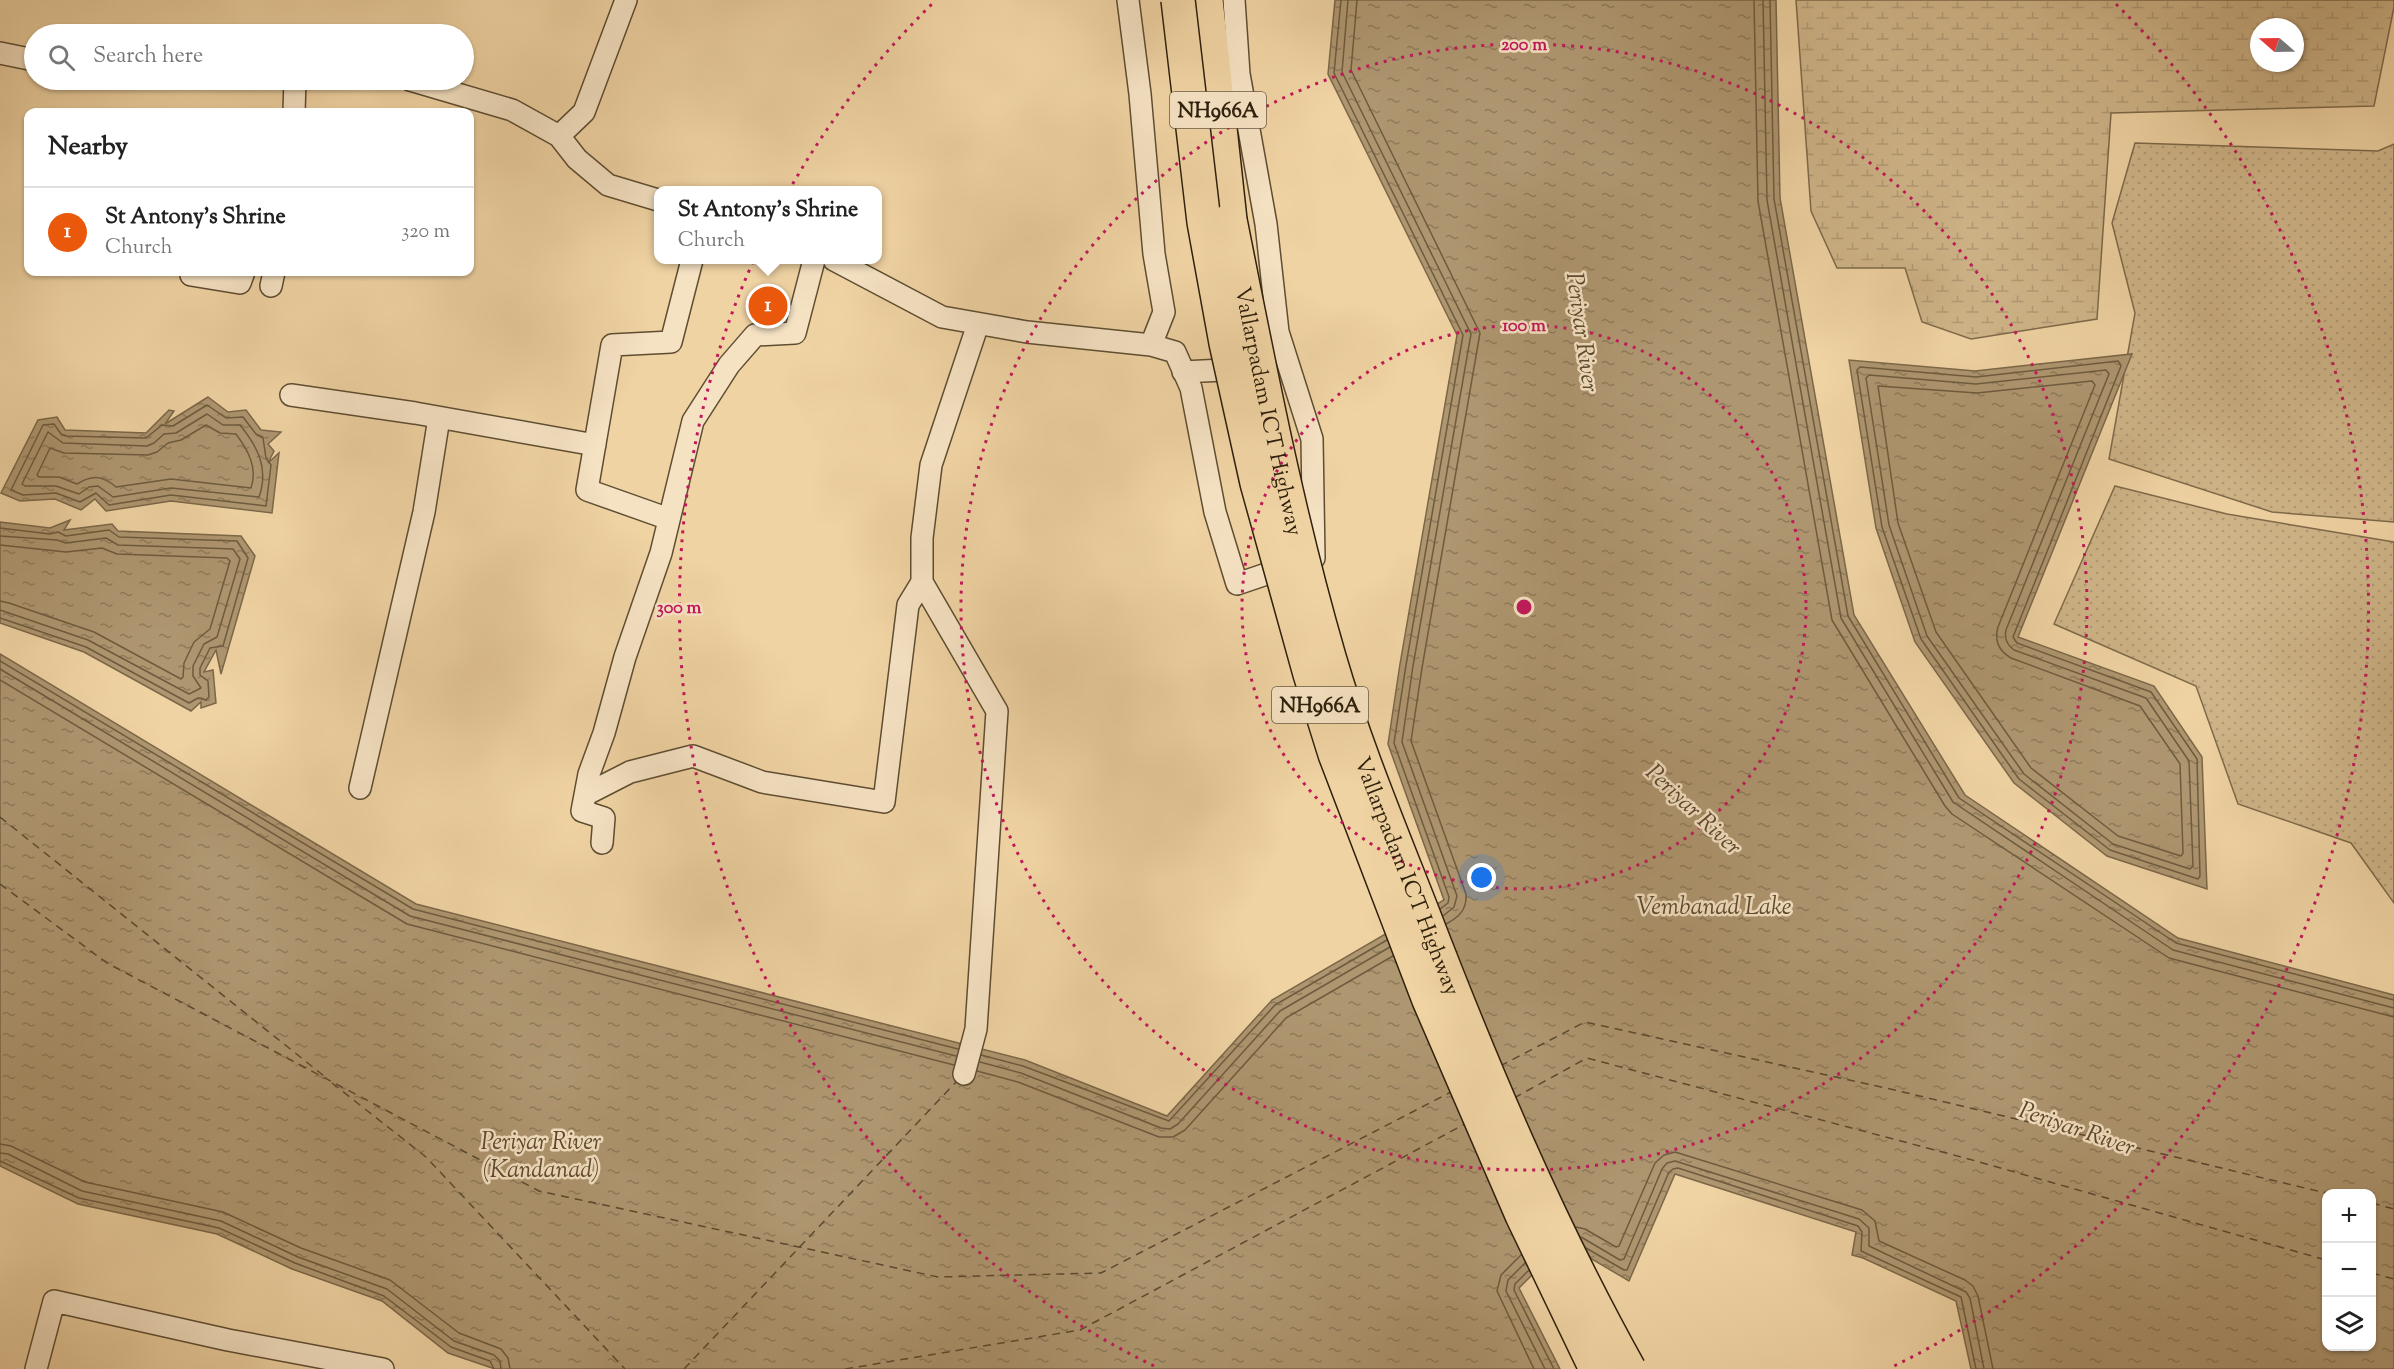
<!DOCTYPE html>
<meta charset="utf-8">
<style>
:root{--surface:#fff;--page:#f6f6f6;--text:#222;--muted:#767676;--line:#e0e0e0;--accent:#ea580c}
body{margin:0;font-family:"Sorts Mill Goudy",serif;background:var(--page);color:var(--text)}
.controls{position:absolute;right:18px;bottom:18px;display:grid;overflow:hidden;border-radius:12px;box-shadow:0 2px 4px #0004}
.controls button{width:54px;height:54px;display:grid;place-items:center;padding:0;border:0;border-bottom:2px solid var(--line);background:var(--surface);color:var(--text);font:30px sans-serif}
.compass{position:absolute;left:2250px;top:18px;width:54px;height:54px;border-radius:50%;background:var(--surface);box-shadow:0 2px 4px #0004;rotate:290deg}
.you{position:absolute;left:1482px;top:878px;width:21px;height:21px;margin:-15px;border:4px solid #fff;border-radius:50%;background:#1a73e8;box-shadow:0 0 0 9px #1a73e833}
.badge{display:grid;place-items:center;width:39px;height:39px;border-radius:50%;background:var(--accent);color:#fff;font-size:20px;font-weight:700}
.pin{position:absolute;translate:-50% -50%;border:3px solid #fff;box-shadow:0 2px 6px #0006}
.popup{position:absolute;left:654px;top:186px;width:228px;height:78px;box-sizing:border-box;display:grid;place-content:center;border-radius:12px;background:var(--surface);filter:drop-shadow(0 2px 4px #0005);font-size:20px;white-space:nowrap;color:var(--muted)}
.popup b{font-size:22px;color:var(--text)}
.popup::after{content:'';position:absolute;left:50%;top:100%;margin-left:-12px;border:12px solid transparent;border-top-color:var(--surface)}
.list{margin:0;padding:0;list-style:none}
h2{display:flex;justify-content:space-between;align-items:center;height:78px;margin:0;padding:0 24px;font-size:26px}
h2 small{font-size:20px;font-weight:400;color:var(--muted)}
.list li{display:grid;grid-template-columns:39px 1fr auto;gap:18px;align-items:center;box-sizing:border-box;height:90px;padding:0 24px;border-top:2px solid var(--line)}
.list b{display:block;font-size:22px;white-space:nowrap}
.list p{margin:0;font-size:20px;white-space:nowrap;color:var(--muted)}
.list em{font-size:20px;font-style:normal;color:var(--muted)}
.icon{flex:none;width:33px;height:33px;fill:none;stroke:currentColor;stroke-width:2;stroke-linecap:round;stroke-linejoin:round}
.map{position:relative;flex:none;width:2394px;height:1369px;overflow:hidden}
.search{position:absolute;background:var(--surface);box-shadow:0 2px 4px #0004;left:24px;top:24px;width:450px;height:66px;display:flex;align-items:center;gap:15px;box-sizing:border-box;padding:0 21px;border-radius:33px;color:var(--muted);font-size:22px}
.panel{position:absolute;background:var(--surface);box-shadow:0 2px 4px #0004;left:24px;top:108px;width:450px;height:168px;border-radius:12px}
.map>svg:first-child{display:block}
</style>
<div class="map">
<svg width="2394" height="1369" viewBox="0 0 2394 1369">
<defs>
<pattern id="grass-dots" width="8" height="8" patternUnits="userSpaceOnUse" patternTransform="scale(1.5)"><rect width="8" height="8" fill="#cfb589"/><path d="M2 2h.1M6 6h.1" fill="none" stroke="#b29b75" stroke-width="1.8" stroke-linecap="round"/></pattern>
<pattern id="wetland-marsh" width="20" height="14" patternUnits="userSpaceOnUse" patternTransform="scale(1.5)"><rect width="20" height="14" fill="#cfb589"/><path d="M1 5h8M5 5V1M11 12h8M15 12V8" fill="none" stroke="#b29b75"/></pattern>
<pattern id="water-ripples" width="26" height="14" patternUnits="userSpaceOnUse" patternTransform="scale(1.5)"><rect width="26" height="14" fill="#ae9670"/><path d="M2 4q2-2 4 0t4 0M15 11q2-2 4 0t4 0" fill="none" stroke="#8e7a5a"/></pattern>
</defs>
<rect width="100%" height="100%" fill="#f0d3a3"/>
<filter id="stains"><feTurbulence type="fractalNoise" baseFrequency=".00333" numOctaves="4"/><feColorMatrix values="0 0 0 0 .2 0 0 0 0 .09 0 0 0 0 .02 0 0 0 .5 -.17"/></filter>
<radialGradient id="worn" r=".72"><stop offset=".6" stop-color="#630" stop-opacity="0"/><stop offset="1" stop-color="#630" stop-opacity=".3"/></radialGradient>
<path fill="url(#grass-dots)" stroke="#7e6a4a" stroke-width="1.5" d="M2135 143 2378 151 2394 144V522L2272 512 2109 459 2135 313 2112 223Z
M2115 486 2227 514 2394 542V903L2351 843 2238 804 2196 686 2054 624Z"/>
<path fill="url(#wetland-marsh)" stroke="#7e6a4a" stroke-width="1.5" fill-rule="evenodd" d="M1796 0H2394V7L2374 106 2111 113 2097 319 1971 339 1922 322 1905 268H1837L1811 211ZM2259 27H2295V63H2259Z"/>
<path fill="url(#water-ripples)" stroke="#7b6748" stroke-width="1.5" fill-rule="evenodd" d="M1335 0H1776L1780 198 1854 615 1965 795 2178 938 2394 995V1369H1971L1956 1301 1863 1258 1852 1255 1856 1232 1675 1174 1629 1281 1575 1249 1539 1268 1519 1288 1560 1369H495L448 1353 382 1301 292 1269 217 1234 78 1204 0 1166V654L416 904 1025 1060 1167 1116 1272 1000 1444 900 1388 744 1400 664 1457 335 1328 74ZM2326 1194H2372V1346H2326Z
M2132 354 2018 637 2154 686 2202 757 2207 889 2107 856 2014 783 1915 642 1876 528 1849 360 1975 371Z
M208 397 228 412 246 410 261 430 281 432 268 444 274 451 268 463 279 453 272 513 171 501 106 511 95 499 81 510 55 499 20 501 1 493 38 420 57 417 65 430 146 433 169 410 174 411 165 424Z
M70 520 64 530 112 524 118 531 241 536 255 556 221 674 216 650 204 672 213 670 216 703 201 708V702L191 711 84 652 0 623V522L50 528Z"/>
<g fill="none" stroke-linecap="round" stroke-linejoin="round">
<path stroke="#6e5b3e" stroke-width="1.5" d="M1341 0 1334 73 1463 335 1406 665 1394 743 1449 897 1448 903 1440 909
M1348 0 1342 72 1471 334 1413 666 1402 742 1457 896 1454 907 1443 916
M1357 0 1351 70 1480 333 1422 668 1411 741 1466 894C1467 910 1459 917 1446 924
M1754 0 1758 201 1832 620 1945 806 1952 814 2169 958 2394 1017
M1763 0 1767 200 1841 618 1953 802 2173 950 2394 1008
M1770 0 1774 199 1848 616 1959 798 2176 943 2394 1000
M2118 361 2121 366 2013 637 2017 643 2151 692 2197 759 2200 876 2198 879 2110 850 2019 779 1921 639 1882 527 1857 370 1860 367 1976 377Z
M2106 370 2109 374 2006 630C2004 639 2007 645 2014 650L2146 698 2189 761 2193 866 2190 869 2113 844 2024 774 1927 636 1889 525 1866 378 1869 375 1976 384Z
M2092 381 2095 385 1998 627C1994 641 1999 651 2011 658L2140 706 2180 764 2183 853 2181 856 2118 836 2031 768 1936 632 1898 523 1878 386 1977 393Z
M207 405 226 418 243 417 256 434 263 438 266 458 271 465 266 506 171 495 109 505 96 493 80 502 56 493 23 495 11 490 43 425 54 424 61 434 66 436 146 438 162 425 173 426Z
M207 414 223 425H240C258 447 269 469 259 497L171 488 113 497 98 486 89 487 79 494 56 486H25L22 484 48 432 63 443 147 446 154 443 164 434 176 433Z
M206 425 220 433 236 434C248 450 258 468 251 488L171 479 116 487C103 476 93 474 77 484L59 477H39L37 475 50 448 64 453 148 455 157 452 168 443 181 440Z
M0 528 50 534 58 532 66 536 109 530 119 537 237 541 248 558 223 646 210 648 200 668V675L208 681 209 697 206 700 198 698 189 703 86 647 0 618
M0 536 57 540 66 543 106 538 118 545 233 549 240 559 217 637 204 644 193 666V676L201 688 189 694 88 640 0 610
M0 545 66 552 102 548 117 554 227 558 230 561 210 629 194 642 184 663 183 677 181 679 94 632 9 603 0 601
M0 661 413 909 958 1049
M0 669 410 916 956 1056
M0 680 407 924 954 1065
M981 1055 1023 1066 1169 1121 1275 1005 1387 940
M980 1062 1021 1073 1161 1128 1170 1129 1178 1124 1280 1011 1390 947
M977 1071 1018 1082 1159 1137H1173L1185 1130 1286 1018 1393 956
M0 1144 11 1146 85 1182 223 1212 301 1248 390 1280 459 1333 501 1349 508 1358 510 1369
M0 1153 8 1154 82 1191 221 1221 298 1257 387 1289 454 1341 494 1355 500 1361 501 1369
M0 1161 79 1198 219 1228 295 1263 384 1296 451 1347 490 1361 494 1369
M1576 1227 1585 1229 1616 1247 1619 1246 1655 1163 1664 1155 1675 1152 1862 1210 1875 1221 1879 1241 1965 1280 1973 1286 1978 1296 1993 1369
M1581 1237 1620 1260 1624 1259 1662 1169 1667 1163 1675 1161 1859 1219 1869 1228V1246L1966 1292 1970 1298 1984 1369
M1586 1248 1624 1270H1627L1669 1172 1673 1169 1678 1168 1858 1226 1862 1232 1861 1251 1961 1297 1976 1369
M1521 1255 1501 1275 1497 1291 1534 1369
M1525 1263 1508 1280 1506 1291 1545 1369
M1529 1270 1515 1284 1514 1290 1554 1369"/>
<path stroke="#5b492f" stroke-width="1.5" stroke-dasharray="8 6" stroke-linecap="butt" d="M0 817 324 1076
M0 884 107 963 539 1191 938 1277 1101 1273 1451 1092
M1500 1066 1585 1022 1899 1091 2330 1194
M332 1083 426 1157 625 1369
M1514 1098 1587 1058 1965 1158 2326 1260
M2372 1203 2394 1209
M2372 1273 2394 1279
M684 1369 957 1081
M845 1369 1080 1330 1465 1124"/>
<g stroke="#5e4d32" stroke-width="24">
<path id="street" d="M0 53 34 60
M410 80 512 110 559 136 577 159 608 185 658 200
M294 112 295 80
M559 136 584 112 626 0
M834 260 942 317 1027 332 1151 345 1164 312 1154 254 1140 94 1128 0
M191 275 240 283 244 272
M271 286 274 272
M1151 345 1175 352 1191 388 1215 512 1237 584 1314 558 1312 439 1278 332 1266 224 1239 74 1234 0
M1183 372 1243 369
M291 395 415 413 595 445
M669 519 587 490 612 345 671 342 692 260
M360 788 424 512 439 418
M585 795 630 772 693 756 762 782 884 802 908 605 922 582
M602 843 604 818 582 811 589 774 604 733 625 657 661 553 693 421 729 365 755 335 795 333 814 260
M964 1074 976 1029 997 711 922 582V538L931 465 978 324
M36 1369 54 1301 228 1340 383 1369"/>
</g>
<g stroke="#2e200c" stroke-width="36">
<path id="highway" d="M1206 0 1230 220"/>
</g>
<use href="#street" stroke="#f5e2c3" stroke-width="21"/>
<use href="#highway" stroke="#f0d3a3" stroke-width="33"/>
<g stroke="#2e200c" stroke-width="36" stroke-linecap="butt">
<g id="highway-bridge">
<path d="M1178 0 1204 222 1226 343 1257 483 1310 674 1335 754 1429 1000 1522 1215 1596 1369"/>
<path id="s1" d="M1230 220C1259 366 1287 513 1329 657 1354 743 1389 827 1422 911 1482 1067 1547 1222 1629 1369"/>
</g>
</g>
<use href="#highway-bridge" stroke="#f0d3a3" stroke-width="33"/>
</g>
<g fill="none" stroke="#c2185b" stroke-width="3" stroke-dasharray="3 6">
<circle cx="1524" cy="607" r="282"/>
<circle cx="1524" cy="607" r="563"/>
<path d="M1154 1366A845 845 0 0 1 932 4M2116 4A845 845 0 0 1 1894 1366"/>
</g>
<g text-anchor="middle" stroke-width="5" stroke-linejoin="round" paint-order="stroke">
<g fill="#f5e2c3" stroke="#6a5a43" stroke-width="1.5">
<rect x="1170" y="92" width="96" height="36" rx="4.5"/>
<rect x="1272" y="687" width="96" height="36" rx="4.5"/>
</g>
<g font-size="21" font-weight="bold" fill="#2e200c">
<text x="1218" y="117">NH966A</text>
<text x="1320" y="712">NH966A</text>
</g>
<g font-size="22" fill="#2e200c" stroke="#f5e2c3">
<text dy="8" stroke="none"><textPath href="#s1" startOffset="195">Vallarpadam ICT Highway</textPath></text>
<text dy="8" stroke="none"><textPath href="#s1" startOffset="681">Vallarpadam ICT Highway</textPath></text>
</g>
<g font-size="24" font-style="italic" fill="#5b492f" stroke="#f5e2c3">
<text transform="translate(1583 332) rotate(82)" y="8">Periyar River</text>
<text transform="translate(1694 809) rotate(43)" y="8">Periyar River</text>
<text x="1714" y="914">Vembanad Lake</text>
<text transform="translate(2077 1128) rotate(19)" y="8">Periyar River</text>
<text x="541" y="1149">Periyar River<tspan x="541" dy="28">(Kandanad)</tspan></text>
</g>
</g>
<circle cx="1524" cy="607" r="9" fill="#c2185b" stroke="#f5e2c3" stroke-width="3"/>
<g font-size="18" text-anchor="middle" font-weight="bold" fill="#c2185b" stroke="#f5e2c3" stroke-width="5" stroke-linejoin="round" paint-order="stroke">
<text x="1524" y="50">200 m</text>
<text x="1524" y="331">100 m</text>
<text x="679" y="613">300 m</text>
</g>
<rect width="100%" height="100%" filter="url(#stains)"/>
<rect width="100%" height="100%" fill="url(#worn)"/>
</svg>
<div class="controls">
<button>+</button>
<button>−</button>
<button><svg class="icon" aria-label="layers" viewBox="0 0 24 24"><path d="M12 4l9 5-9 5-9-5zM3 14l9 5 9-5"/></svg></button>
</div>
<svg class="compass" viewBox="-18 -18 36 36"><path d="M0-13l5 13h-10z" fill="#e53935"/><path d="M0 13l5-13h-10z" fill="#767676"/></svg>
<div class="you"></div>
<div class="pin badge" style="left:768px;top:306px">1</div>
<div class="popup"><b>St Antony's Shrine</b>Church</div>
<div class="search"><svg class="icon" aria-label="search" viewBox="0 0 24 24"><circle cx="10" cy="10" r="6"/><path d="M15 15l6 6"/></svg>Search here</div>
<section class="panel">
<h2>Nearby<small></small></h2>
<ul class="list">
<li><span class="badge">1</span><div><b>St Antony's Shrine</b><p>Church</p></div><em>320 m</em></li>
</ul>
</section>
</div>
